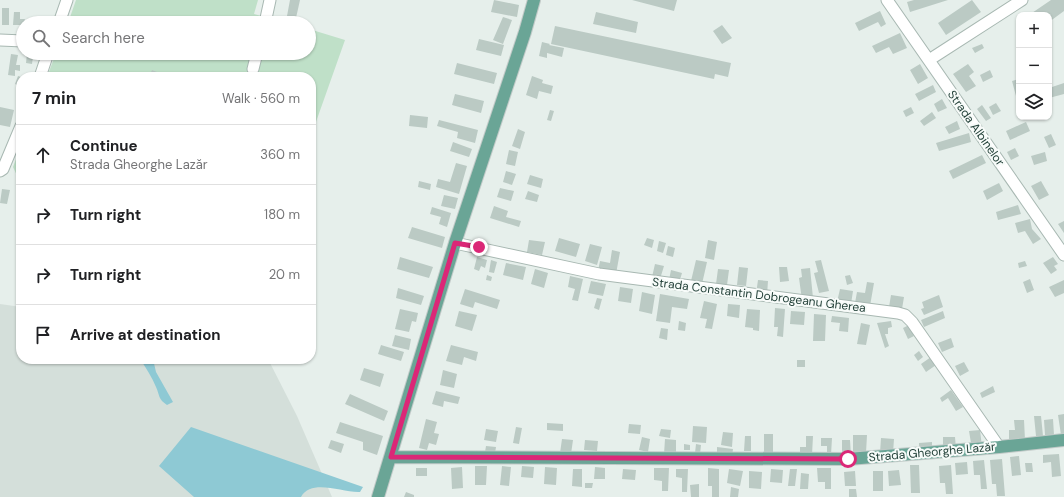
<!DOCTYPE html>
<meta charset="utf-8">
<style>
:root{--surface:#fff;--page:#f2f2f2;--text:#202124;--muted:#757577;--line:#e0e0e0}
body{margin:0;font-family:"DM Sans",sans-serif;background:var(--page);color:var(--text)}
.controls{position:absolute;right:12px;top:12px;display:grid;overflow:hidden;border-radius:8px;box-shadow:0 1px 3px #0004}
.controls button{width:36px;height:36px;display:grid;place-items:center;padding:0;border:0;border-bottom:1px solid var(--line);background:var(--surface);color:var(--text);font:20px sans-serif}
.stop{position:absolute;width:12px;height:12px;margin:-9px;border:3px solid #db2777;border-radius:50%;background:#fff}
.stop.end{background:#db2777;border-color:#fff;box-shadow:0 1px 4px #0008}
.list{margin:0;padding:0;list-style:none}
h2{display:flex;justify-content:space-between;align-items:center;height:52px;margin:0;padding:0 16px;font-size:17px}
h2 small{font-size:13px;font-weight:400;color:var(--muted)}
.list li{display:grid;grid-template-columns:26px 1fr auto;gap:12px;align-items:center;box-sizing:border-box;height:60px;padding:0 16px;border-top:1px solid var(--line)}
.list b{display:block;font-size:15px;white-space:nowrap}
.list p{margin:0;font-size:13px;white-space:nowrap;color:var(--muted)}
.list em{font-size:13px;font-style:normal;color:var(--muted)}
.icon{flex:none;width:22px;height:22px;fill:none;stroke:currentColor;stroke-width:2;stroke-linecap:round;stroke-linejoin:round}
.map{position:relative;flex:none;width:1064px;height:497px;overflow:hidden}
.search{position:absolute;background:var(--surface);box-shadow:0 1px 3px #0004;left:16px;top:16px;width:300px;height:44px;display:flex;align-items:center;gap:10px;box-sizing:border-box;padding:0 14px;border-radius:22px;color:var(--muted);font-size:15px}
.panel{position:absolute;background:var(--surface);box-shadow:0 1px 3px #0004;left:16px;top:72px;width:300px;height:292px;border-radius:16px}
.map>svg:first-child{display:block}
</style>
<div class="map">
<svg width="1064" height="497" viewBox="0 0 1064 497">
<rect width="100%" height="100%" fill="#e6efeb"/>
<path fill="#d4dfda" d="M0 304 21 307V359H268L297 416 332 497H0Z"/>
<path fill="#bfe0c8" d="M76 0H258L254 14 287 23H68Z
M309 29 345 40 311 136V77H47L56 53H309Z
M21 146V184L13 167Z"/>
<path fill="#8ec9d4" d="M140 359H153L156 372 173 402 167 405C158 399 160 396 156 387 152 377 146 368 140 359Z
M191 427 363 487 360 492C342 493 312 478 301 497H194L159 466Z"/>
<path fill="#bbcac4" d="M290 0H300L296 18 287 16Z
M494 0 519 5 517 17 491 12Z
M632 0H677L674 11Z
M914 0H948L910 12 907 2Z
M972 0 981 12 946 35 938 23Z
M1051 0H1064V11L1049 22V15H1029Z
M2 8H9V25H2Z
M880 11 886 24 881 27 878 22 859 31 855 23Z
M14 12H20V19H25L23 25H13Z
M596 12 638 22 636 33 593 24Z
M503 17 512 20 503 44 493 40Z
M722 25 732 38 722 44 713 31Z
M555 26 731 63 728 77 715 74 714 79 551 44Z
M900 33 907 48 893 54 889 47 876 53 872 46Z
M479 39 504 45 501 56 476 50Z
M542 42 550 44 549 45 564 48 562 57 547 53V58L539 56Z
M982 44 984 48 975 53 972 48Z
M27 53H37L36 57H33L32 64 26 63Z
M11 54 18 55 16 65H20V71L15 70V76L8 75Z
M457 63 497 73 494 84 454 74Z
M920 64 928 78 918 84 910 70Z
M968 64 974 72 969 76 976 86 966 92 953 74Z
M152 70 169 77H149Z
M990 70 993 77 983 82 980 75Z
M18 76 21 77 19 86 15 84Z
M532 76 543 80 542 83 553 86 551 94 539 91 537 99 526 95Z
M1019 79V95L1016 96 1012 81Z
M1064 83V94L1049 98V88Z
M933 85 936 92 919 101 915 94Z
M455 94 484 101 481 113 452 105Z
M942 99 947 108 938 112 934 104Z
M996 103 1001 111 993 115 989 107Z
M982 105 991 118 986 121 977 109Z
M0 107 14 110 10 127 0 125Z
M911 107 914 113 906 117 903 111Z
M550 110 554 111 551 121 547 120Z
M932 112 936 118 924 126 920 121Z
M410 115 428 117 427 128 409 126Z
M439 120 478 130 475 143 457 138 458 132 437 126Z
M957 121 960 129 949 134 945 127Z
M1026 122 1030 131 1010 140 1006 131Z
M518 129 525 132 520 149 512 146Z
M969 133 971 142 939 151 936 143Z
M1051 134 1056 145 1049 148 1044 137Z
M453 142 472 149 469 157 450 151Z
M1015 148 1019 156 1011 160 1007 152Z
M509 150 518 152 515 166 506 164Z
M1045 152 1047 161 1034 165 1031 156Z
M982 155 986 163 953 179 949 171Z
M456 163 467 166 459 194 436 187 438 179 450 182Z
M506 171 516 174 512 185 503 182Z
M530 175 543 179 541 188 527 184Z
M419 181 431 184 430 190 418 187Z
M1041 181 1049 195 1039 200 1031 186Z
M999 183 1003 191 987 200 983 191Z
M500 188 514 191 511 201 497 197Z
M2 189 10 190 7 204 0 203Z
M528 191 539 195 537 202 525 199Z
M444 195 458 198 455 209 441 206Z
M1018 205 1021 214 998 220 996 212Z
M494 206 508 211 506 217 521 221 519 227 490 218Z
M432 207 451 213 447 227 439 224 441 217 430 214Z
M1030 219 1032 229 1041 239 1033 244 1025 231 1018 233 1015 223Z
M1064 221V233L1058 224Z
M412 227 445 237 442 248 408 238Z
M559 238 580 244 576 257 555 251Z
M647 238 654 240 652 248 644 245Z
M529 240 545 242 542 255 527 252Z
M708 240 717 242 714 260 705 258Z
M659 241 666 243 663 253 657 251Z
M590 244 602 247 597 265 585 261Z
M668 246 675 248 673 257 666 255Z
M612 250 620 252 616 274 598 271 600 261 610 263Z
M400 257 433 267 429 278 397 269Z
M477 257 487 260 485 268 481 266 479 271 474 269Z
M1053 257 1058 264 1054 266 1057 270 1051 274 1043 263Z
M491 260 497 262 494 273 489 272Z
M696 260 707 262 702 284 691 281Z
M821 260 829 291 819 293 814 273 818 272 815 261Z
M1025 261 1027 266 1019 268 1018 263Z
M506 263 526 267 523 280 503 275Z
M655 264 664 266 660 279 652 277Z
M739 267 748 268 746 286 737 285Z
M779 267H787L789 281 780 282Z
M810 268 813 298 802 300 799 278 802 277 801 269Z
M535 269 548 273 544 288 531 284Z
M718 269 729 270 727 285 716 284Z
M671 270 682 273 679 283 669 280Z
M487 275 492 277 491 281 486 280Z
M850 275 853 283 847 285 845 276Z
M570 276 583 279 578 301 572 300 575 289 568 287Z
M1030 279 1034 290 1027 293 1023 282Z
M758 280 768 281 767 295 756 294Z
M1064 280V293L1055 297 1049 287Z
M591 281 606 284 603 296 588 293Z
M867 282 874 283 870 306 855 303 857 292 865 293Z
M620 287 633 289 631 303 618 301Z
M398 288 424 296 421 305 396 298Z
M465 289 500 300 497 309 475 302 473 308 460 304Z
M840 289 853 291 851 304 837 302Z
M642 292 655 295 652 314 639 311Z
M660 294 689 299 687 309 672 307 670 323 656 321Z
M891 295 904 297 902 309 889 307Z
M939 295 943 307 924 315 921 309 924 308 922 302Z
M597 298 602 299 599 310 594 308Z
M704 301 717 304 712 329 705 328 707 319 700 318Z
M728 304 740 305 739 318 727 316Z
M775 308 785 309 783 337 777 336 778 327H774Z
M400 309 418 313 416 322 412 321 409 332 395 329Z
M747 309 760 310 759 331 753 330V328L745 327Z
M459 311 477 315 472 331 455 326Z
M791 311 805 312 804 325 790 324Z
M943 311 945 318 924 327 921 320Z
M814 314 826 315 825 341H813Z
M832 316 849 318 848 332 839 331 840 323 831 322Z
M679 321 686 323 685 331 678 330Z
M891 321 892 327 888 328V334H885L889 346 885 348 877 323Z
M861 323 870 325 866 345 857 344Z
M909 325 914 336 908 339 903 328Z
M661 328 668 329 667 340 659 338Z
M395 335 411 339 409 350 392 346Z
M951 338 954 347 942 352 938 343Z
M381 345 404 352 401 361 378 354Z
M451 345 478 352 476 361 464 357 462 365 446 361Z
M919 351 923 357 918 361 914 355Z
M931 357 936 365 926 372 921 364Z
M797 360H805V367H797Z
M964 362 969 371 960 376 955 366Z
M364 368 384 374 380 387 360 380Z
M443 370 457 374 454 388 440 385Z
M993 386 995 392 982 398 980 393Z
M951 390 963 407 956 411 948 398 942 402 940 398Z
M436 391 460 397 458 404 444 401 443 407 432 404Z
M350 394 388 411 384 421 345 404Z
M1064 414V434L1061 435 1058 415Z
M1034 416H1041L1043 436H1036Z
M426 419 437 422 434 433 439 434 436 445 429 443 427 450 419 448Z
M1053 419 1054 435H1045L1044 420Z
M1014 420H1024L1025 440 1009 441V430H1015Z
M340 422 383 436 377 455 363 450V442L336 433Z
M547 423 563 424V431L547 430Z
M629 424 641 425 640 434 628 433Z
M693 426 707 427 706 443 692 442Z
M516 427 522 428 519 444 513 443Z
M486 429 498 431 496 442 484 440Z
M661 429 671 430 670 438 659 436Z
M980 430 982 447 972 449 969 431Z
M723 432 733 433 732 447 721 445Z
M764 434H773V454H764Z
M853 435H867L866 453 853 452Z
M745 436H751V451H744Z
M806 436H813L812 455 800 454V447H806Z
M642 437 650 439 648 452 639 450Z
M943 437H955L956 449H943Z
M821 438H832L831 455H827V446H821Z
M881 438 894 439 893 453H880Z
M562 439 573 440 571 454 560 453Z
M665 439 676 440V454H664Z
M331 440 344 444 341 453 328 448Z
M585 440 598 441 597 451 584 450Z
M842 440H850L851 456 842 457Z
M932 442V449L919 450V443Z
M684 444 690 445V450H684Z
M696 444 701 445 700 454 695 453Z
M486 446 496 447 495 453 485 452Z
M717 447 733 449 732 456 717 455Z
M1059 454 1061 476 1052 477 1051 462 1043 463V455Z
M1019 456 1021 475 1012 476 1010 457Z
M1002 459 1005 496H997L996 484H992L990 460Z
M984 460 987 489H981L980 475H974L973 461Z
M967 462 968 474 956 475 955 463Z
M1025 463H1032L1033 472H1026Z
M910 465H919L920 493H911Z
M951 465 953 494H946L945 483H940L939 466Z
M475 466H487L486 485H475Z
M502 466 511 467 509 486 500 485Z
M522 466 534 467 533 478 521 477Z
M462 467 463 488 452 489 451 468Z
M545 467 557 468 556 485 544 484Z
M595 467 605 468V479H594Z
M416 468H427V476H416Z
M654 468H669L668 491H662V481L654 480Z
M708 468 719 469V497H712V486H708Z
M817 468H831V489H825V482H818Z
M573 469H582V487L572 486Z
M623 469 636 470 635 480 622 479Z
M676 469H688L687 492H682V478L676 477Z
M729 469 743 471 740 486 727 483Z
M771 469 783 470 782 483 770 482Z
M790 469H797L795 486H788Z
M899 470 901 485 889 486 888 471Z
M749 471 762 472 761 489 749 488Z
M855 471 856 486H845L844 472Z
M873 471H883V491H873Z
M801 473 809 474 808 489H800Z
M585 483H593L592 488H585Z
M699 484V497H691L690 485Z
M731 487 739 489 738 497H730Z
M849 489H856L857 497H849Z
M406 492 414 495V497H404Z"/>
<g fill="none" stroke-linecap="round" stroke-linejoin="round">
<g stroke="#a8b8b2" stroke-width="13">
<path id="minor" d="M887 0 1064 255
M59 23 67 0
M265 23 270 0
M0 40 23 41
M929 60 1022 0
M253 69 257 53
M40 77 48 53
M0 171 3 169 21 126
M455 243 599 274 898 313 905 315 912 322 999 447"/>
</g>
<g stroke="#c2cac8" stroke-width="14">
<path id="major" d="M391 457 848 459 999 447 1064 440
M378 497 455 243 525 32 534 0"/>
</g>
<use href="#minor" stroke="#fff" stroke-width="11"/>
<use href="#major" stroke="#6aa596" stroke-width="12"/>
</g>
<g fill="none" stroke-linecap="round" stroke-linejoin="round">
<path stroke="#db2777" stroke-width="5" d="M479 247 455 243 391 457 848 459"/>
</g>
<g text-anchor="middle" stroke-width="4" stroke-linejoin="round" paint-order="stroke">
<g font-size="12" fill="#24423a" stroke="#f7fbf9">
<text transform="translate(976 128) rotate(55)" y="4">Strada Albinelor</text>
<text transform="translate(759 295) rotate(7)" y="4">Strada Constantin Dobrogeanu Gherea</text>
<text transform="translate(932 452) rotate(-5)" y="4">Strada Gheorghe Lazăr</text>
</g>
</g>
</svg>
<div class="controls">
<button>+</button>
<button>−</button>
<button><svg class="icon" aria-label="layers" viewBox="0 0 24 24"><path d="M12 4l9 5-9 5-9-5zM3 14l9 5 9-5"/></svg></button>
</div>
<div class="stop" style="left:848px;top:459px"></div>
<div class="stop end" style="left:479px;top:247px"></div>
<div class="search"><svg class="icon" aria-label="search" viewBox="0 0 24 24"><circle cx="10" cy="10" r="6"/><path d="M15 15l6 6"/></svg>Search here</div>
<section class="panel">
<h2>7 min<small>Walk · 560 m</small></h2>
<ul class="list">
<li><svg class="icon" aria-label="ahead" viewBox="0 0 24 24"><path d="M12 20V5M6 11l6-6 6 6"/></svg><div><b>Continue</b><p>Strada Gheorghe Lazăr</p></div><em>360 m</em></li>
<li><svg class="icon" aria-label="right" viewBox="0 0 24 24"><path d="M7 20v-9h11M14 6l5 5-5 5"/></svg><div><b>Turn right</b></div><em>180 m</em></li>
<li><svg class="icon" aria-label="right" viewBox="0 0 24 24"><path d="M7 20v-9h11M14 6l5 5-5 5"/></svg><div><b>Turn right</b></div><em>20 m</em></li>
<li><svg class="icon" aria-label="arrive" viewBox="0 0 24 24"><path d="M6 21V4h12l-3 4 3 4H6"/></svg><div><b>Arrive at destination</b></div></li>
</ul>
</section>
</div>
